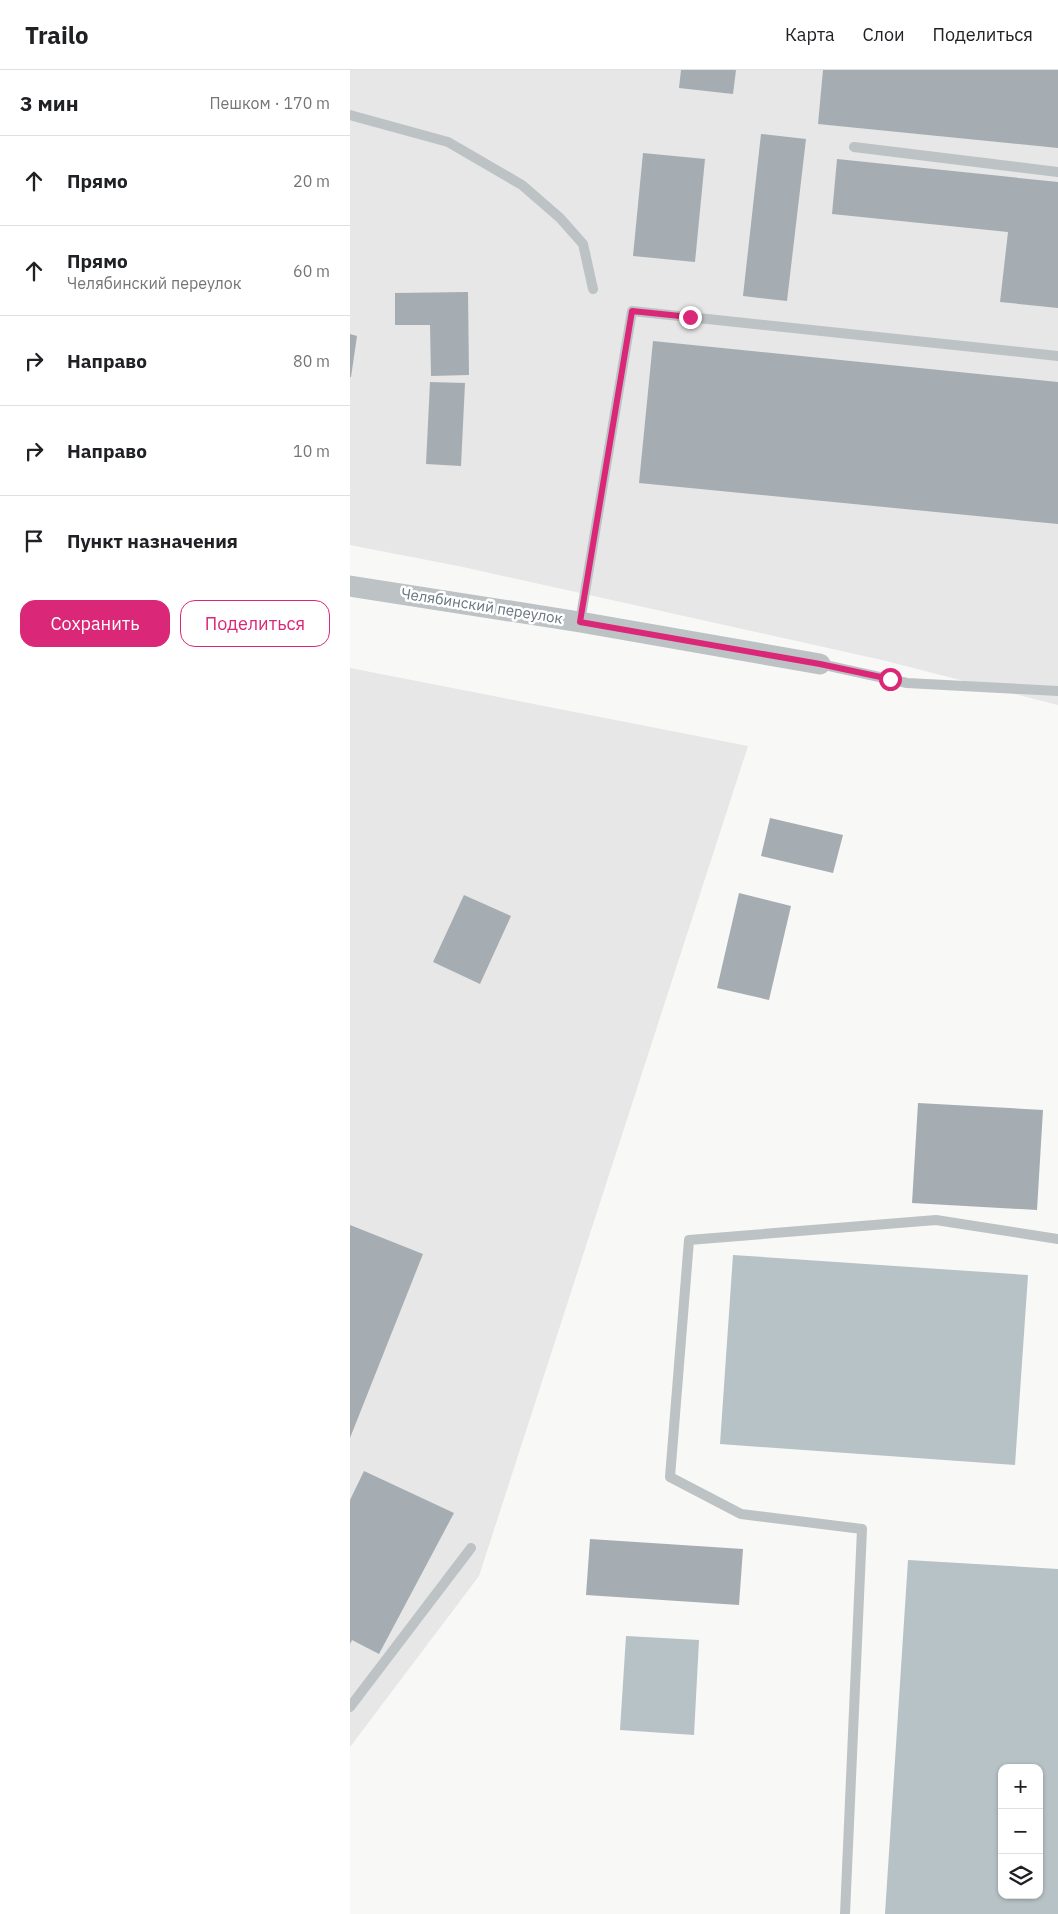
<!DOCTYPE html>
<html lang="ru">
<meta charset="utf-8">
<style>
:root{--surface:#fff;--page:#f6f6f6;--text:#202124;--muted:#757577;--line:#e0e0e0;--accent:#db2777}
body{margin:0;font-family:"IBM Plex Sans",sans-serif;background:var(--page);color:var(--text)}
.controls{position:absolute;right:15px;bottom:15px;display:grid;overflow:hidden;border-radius:10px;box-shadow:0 1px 4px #0004}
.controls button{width:45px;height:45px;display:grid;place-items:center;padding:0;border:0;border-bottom:1px solid var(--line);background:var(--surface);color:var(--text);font:25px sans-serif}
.stop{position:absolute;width:15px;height:15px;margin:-11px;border:4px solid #db2777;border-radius:50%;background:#fff}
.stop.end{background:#db2777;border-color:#fff;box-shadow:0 1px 5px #0008}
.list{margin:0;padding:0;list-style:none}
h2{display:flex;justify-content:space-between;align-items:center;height:65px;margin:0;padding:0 20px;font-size:21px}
h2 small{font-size:16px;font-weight:400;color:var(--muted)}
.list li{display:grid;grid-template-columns:32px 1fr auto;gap:15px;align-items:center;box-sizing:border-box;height:90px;padding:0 20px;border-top:1px solid var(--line)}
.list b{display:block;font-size:19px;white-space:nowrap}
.list p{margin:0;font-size:16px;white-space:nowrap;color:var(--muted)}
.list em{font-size:16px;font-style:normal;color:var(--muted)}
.actions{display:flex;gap:10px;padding:15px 20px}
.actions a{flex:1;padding:11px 0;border:1px solid var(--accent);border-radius:15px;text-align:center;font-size:18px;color:var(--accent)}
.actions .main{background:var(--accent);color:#fff}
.icon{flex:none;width:28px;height:28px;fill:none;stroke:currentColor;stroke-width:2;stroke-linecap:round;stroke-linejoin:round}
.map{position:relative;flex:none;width:708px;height:1844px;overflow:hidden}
header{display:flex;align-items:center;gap:30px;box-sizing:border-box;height:70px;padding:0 25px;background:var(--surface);border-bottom:1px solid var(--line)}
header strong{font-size:24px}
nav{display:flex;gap:28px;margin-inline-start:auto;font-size:18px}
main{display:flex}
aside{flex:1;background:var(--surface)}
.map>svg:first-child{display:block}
</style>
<header>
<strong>Trailo</strong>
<nav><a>Карта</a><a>Слои</a><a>Поделиться</a></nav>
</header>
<main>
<aside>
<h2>3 мин<small>Пешком · 170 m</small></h2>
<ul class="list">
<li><svg class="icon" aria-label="ahead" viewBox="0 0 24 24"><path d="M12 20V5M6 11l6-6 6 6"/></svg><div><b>Прямо</b></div><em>20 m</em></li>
<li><svg class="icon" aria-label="ahead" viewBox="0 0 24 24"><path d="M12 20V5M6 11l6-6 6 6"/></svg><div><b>Прямо</b><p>Челябинский переулок</p></div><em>60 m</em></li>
<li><svg class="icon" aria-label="right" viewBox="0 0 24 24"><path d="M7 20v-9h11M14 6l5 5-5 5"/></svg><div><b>Направо</b></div><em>80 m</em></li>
<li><svg class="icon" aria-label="right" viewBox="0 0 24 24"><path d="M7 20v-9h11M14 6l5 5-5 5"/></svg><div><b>Направо</b></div><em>10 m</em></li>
<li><svg class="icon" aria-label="arrive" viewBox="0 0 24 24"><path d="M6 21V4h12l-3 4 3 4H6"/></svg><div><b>Пункт назначения</b></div></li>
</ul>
<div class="actions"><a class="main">Сохранить</a><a>Поделиться</a></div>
</aside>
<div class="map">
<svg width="708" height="1844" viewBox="0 0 708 1844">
<rect width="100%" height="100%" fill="#f8f8f6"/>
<path fill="#e6e7e6" d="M0 0H708V635L532 590 113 497 0 475Z
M0 598 398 676 129 1506 0 1677Z"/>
<path fill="#b6c2c5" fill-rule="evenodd" d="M383 1185 678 1205 665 1395 370 1374Z
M558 1490 708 1499V1844H535ZM652 1698H689V1825H652Z
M276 1566 349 1570 344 1665 270 1660Z"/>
<path fill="#a5adb2" d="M331 0H386L383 24 329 18Z
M473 0H708V78L468 54Z
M411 64 456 69 437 231 393 226Z
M293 83 355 89 345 192 283 186Z
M487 89 708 112V238L650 232 658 162 482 144Z
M118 222 119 305 81 306 80 255H45V223Z
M0 264 7 266 1 307H0Z
M303 271 708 312V454L289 413Z
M80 312 115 313 111 396 76 394Z
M420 748 493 765 483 803 411 786Z
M389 823 441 836 419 930 367 918Z
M114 825 161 846 130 914 83 892Z
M568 1033 693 1040 687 1140 562 1133Z
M0 1155 73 1184 0 1368Z
M14 1401 104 1443 29 1584 2 1570 0 1574V1430Z
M240 1469 393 1479 389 1535 236 1525Z"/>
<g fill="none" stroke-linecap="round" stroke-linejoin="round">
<path stroke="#bdc2c5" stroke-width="10" d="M0 45 98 72 172 115 210 148 233 174 243 219
M504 77 708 102
M230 552 282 241 708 286
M470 594 557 613 708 621
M0 1637 121 1478
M495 1844 512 1459 391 1444 320 1407 339 1170 586 1150 708 1169"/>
<path stroke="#bdc2c5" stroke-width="21" d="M0 516 230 552 470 594"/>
</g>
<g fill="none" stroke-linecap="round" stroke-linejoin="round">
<path stroke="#db2777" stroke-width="6" d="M340 247 282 241 230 552 470 594 540 609"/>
</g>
<g text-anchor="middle" stroke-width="5" stroke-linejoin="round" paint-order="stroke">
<g font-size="15" fill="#66757d" stroke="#fff">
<text transform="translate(132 536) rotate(9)" y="5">Челябинский переулок</text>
</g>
</g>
</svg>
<div class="controls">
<button>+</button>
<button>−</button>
<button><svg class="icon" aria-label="layers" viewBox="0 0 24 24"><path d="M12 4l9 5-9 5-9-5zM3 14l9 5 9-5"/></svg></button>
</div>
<div class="stop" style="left:540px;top:609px"></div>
<div class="stop end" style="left:340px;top:247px"></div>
</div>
</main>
